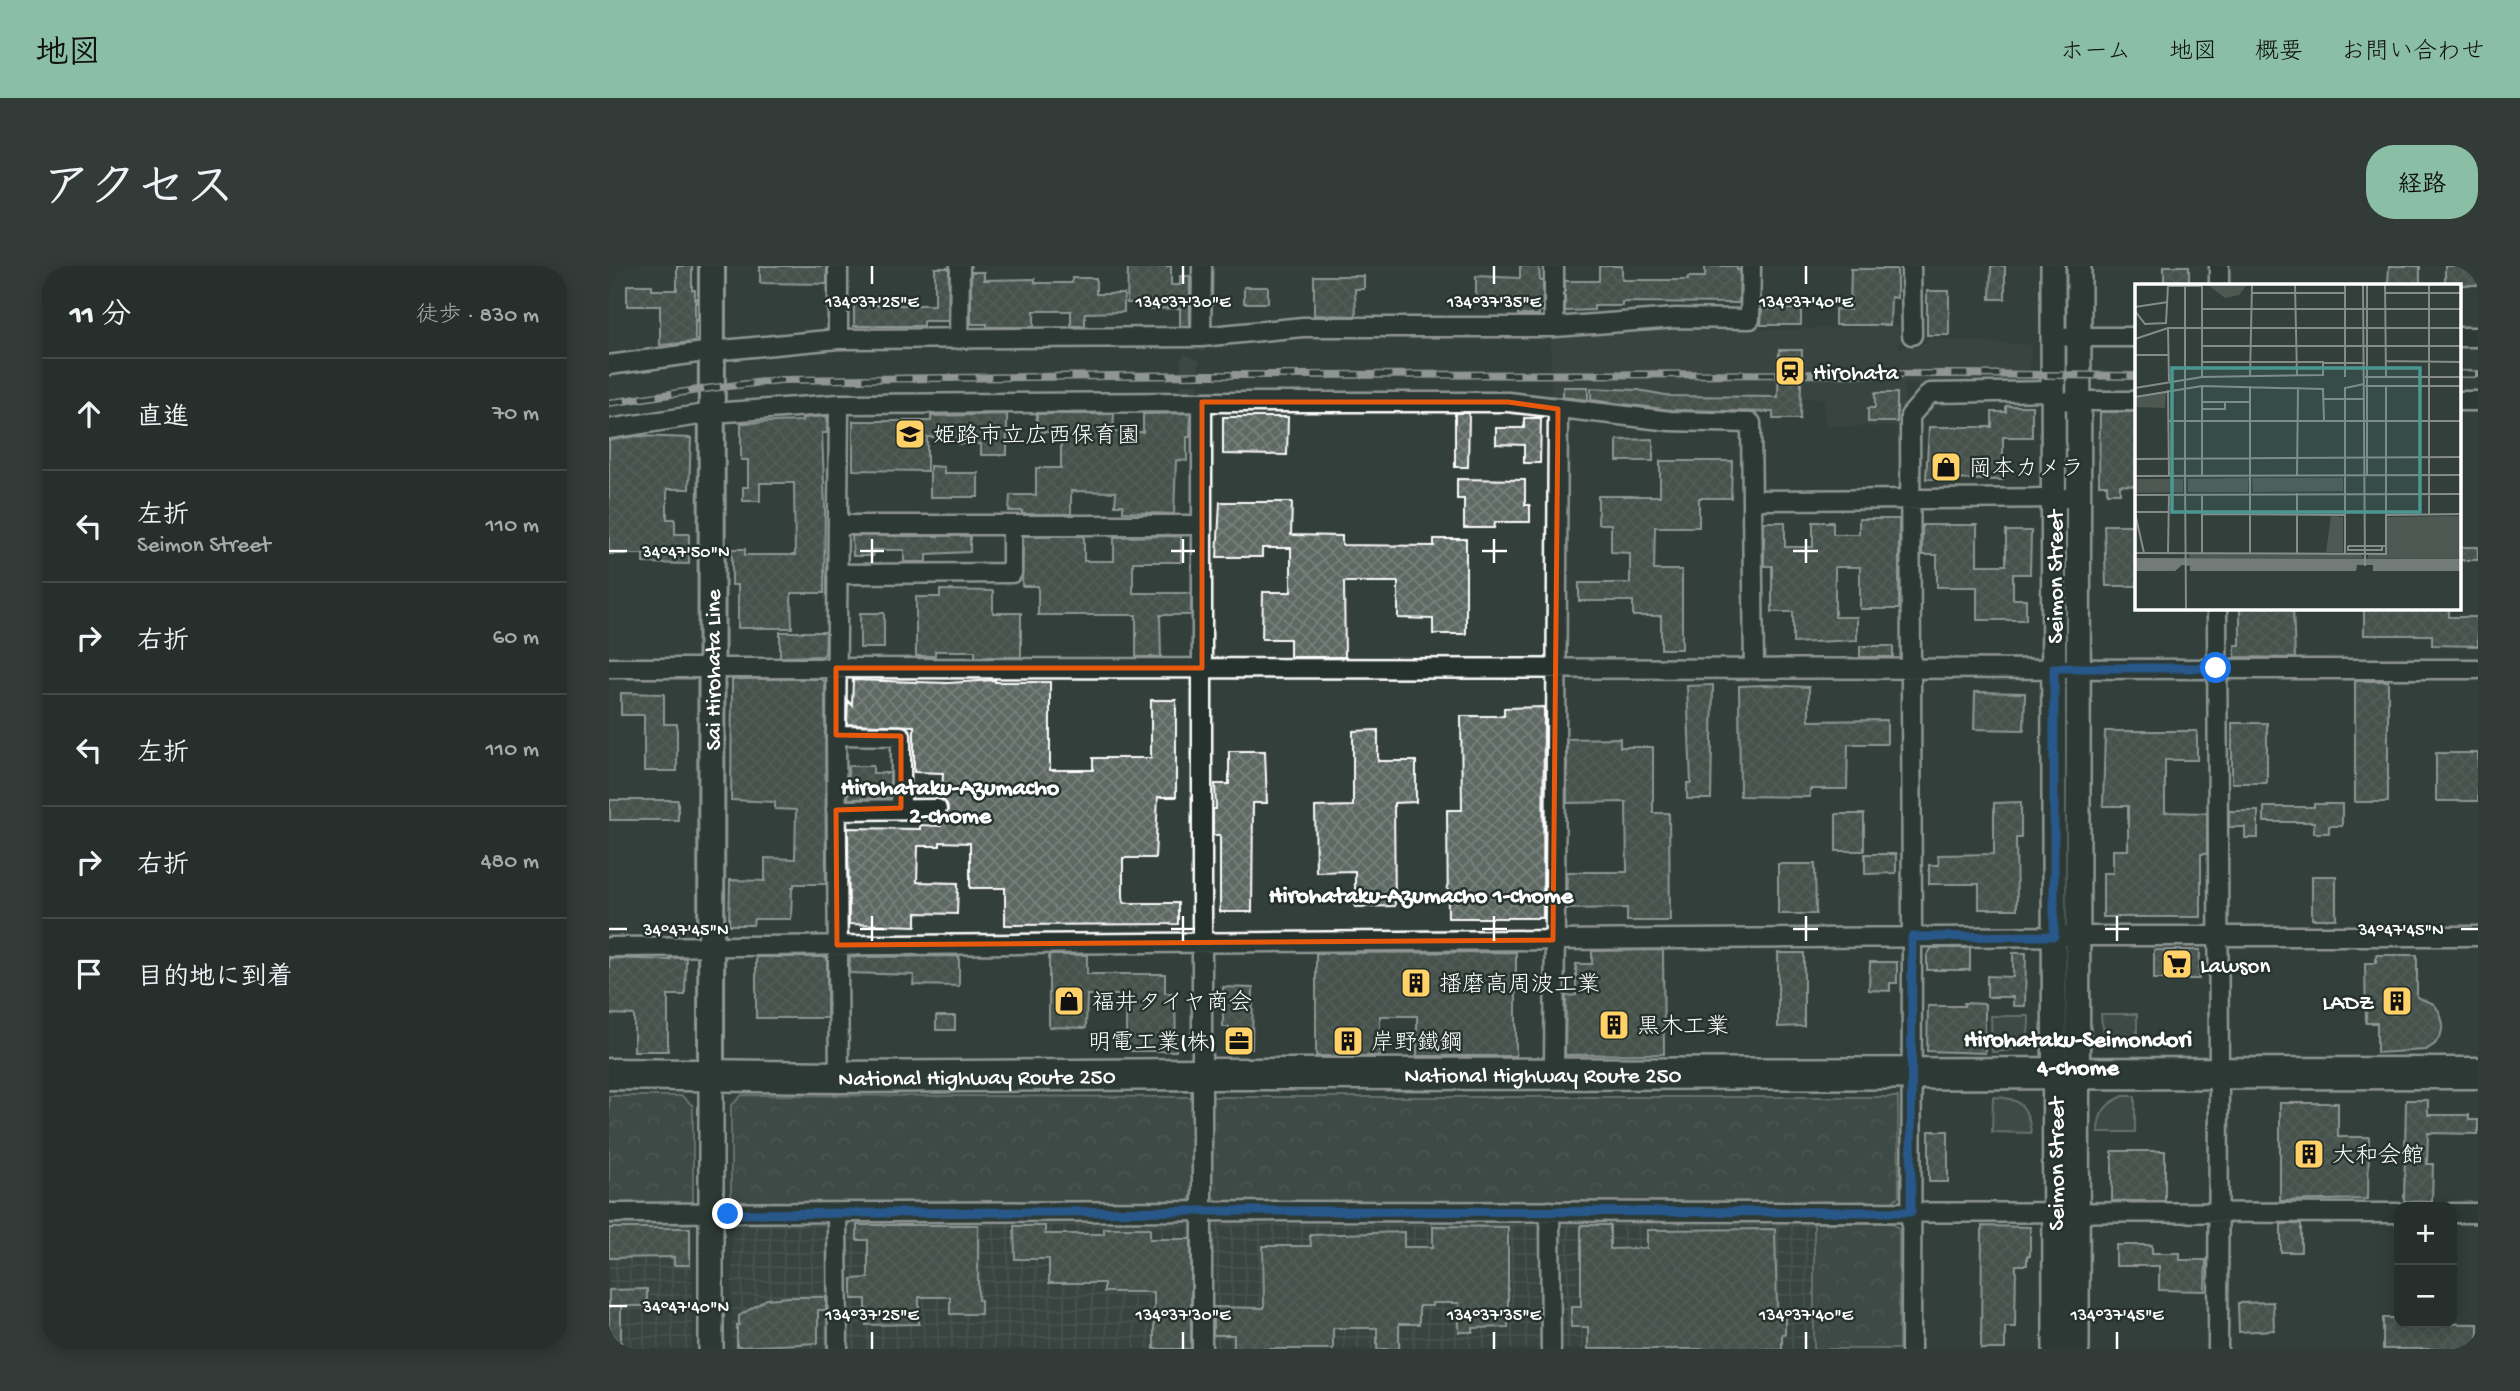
<!DOCTYPE html>
<html lang="ja">
<meta charset="utf-8">
<style>
:root{--surface:#262f2c;--page:#323b38;--text:#f1f3f6;--muted:#a4a9a9;--line:#424a48;--accent:#8abfa5}
body{margin:0;font-family:"Gochi Hand","Klee One",sans-serif;background:var(--page);color:var(--text)}
.controls{position:absolute;right:21px;bottom:21px;display:grid;overflow:hidden;border-radius:14px;box-shadow:0 4px 18px #0003}
.controls button{width:63px;height:63px;display:grid;place-items:center;padding:0;border:0;border-bottom:2px solid var(--line);background:var(--surface);color:var(--text);font:35px sans-serif}
.stop{position:absolute;width:21px;height:21px;margin:-16px;border:5px solid #1a73e8;border-radius:50%;background:#fff}
.stop.end{background:#1a73e8;border-color:#fff;box-shadow:0 2px 7px #0008}
.list{margin:0;padding:0;list-style:none}
h2{display:flex;justify-content:space-between;align-items:center;height:91px;margin:0;padding:0 28px;font-size:30px}
h2 small{font-size:23px;font-weight:400;color:var(--muted)}
.list li{display:grid;grid-template-columns:46px 1fr auto;gap:21px;align-items:center;box-sizing:border-box;height:112px;padding:0 28px;border-top:2px solid var(--line)}
.list b{display:block;font-size:26px;white-space:nowrap}
.list p{margin:0;font-size:23px;white-space:nowrap;color:var(--muted)}
.list em{font-size:23px;font-style:normal;color:var(--muted)}
.icon{flex:none;width:38px;height:38px;fill:none;stroke:currentColor;stroke-width:2;stroke-linecap:round;stroke-linejoin:round}
.map{position:relative;flex:none;width:1869px;height:1083px;overflow:hidden;border-radius:28px}
header{display:flex;align-items:center;gap:42px;box-sizing:border-box;height:98px;padding:0 35px;background:var(--accent);color:#111}
header strong{font-size:33px}
nav{display:flex;gap:38px;margin-inline-start:auto;font-size:24px}
.intro{display:flex;align-items:center;justify-content:space-between;box-sizing:border-box;height:168px;padding:0 42px}
h1{margin:0;font-size:49px}
.button{padding:18px 32px;border-radius:28px;background:var(--accent);color:#111;font-size:24px;font-weight:700}
main{display:flex;gap:42px;padding:0 42px}
aside{flex:1;background:var(--surface);border-radius:28px;box-shadow:0 4px 18px #0003}
.map>svg:first-child{display:block}
</style>
<header>
<strong>地図</strong>
<nav><a>ホーム</a><a>地図</a><a>概要</a><a>お問い合わせ</a></nav>
</header>
<div class="intro"><h1>アクセス</h1><a class="button">経路</a></div>
<main>
<aside>
<h2>11 分<small>徒歩 · 830 m</small></h2>
<ul class="list">
<li><svg class="icon" aria-label="ahead" viewBox="0 0 24 24"><path d="M12 20V5M6 11l6-6 6 6"/></svg><div><b>直進</b></div><em>70 m</em></li>
<li><svg class="icon" aria-label="left" viewBox="0 0 24 24"><path d="M17 20v-9H6M10 6l-5 5 5 5"/></svg><div><b>左折</b><p>Seimon Street</p></div><em>110 m</em></li>
<li><svg class="icon" aria-label="right" viewBox="0 0 24 24"><path d="M7 20v-9h11M14 6l5 5-5 5"/></svg><div><b>右折</b></div><em>60 m</em></li>
<li><svg class="icon" aria-label="left" viewBox="0 0 24 24"><path d="M17 20v-9H6M10 6l-5 5 5 5"/></svg><div><b>左折</b></div><em>110 m</em></li>
<li><svg class="icon" aria-label="right" viewBox="0 0 24 24"><path d="M7 20v-9h11M14 6l5 5-5 5"/></svg><div><b>右折</b></div><em>480 m</em></li>
<li><svg class="icon" aria-label="arrive" viewBox="0 0 24 24"><path d="M6 21V4h12l-3 4 3 4H6"/></svg><div><b>目的地に到着</b></div></li>
</ul>
</aside>
<div class="map">
<svg width="1869" height="1083" viewBox="0 0 1869 1083">
<defs>
<pattern id="industrial-grid" width="8" height="8" patternUnits="userSpaceOnUse" patternTransform="scale(1.75)"><rect width="8" height="8" fill="#404c47"/><path d="M0 4h8M4 0v8" fill="none" stroke="#5d6763"/></pattern>
<pattern id="forest-crowns" width="20" height="18" patternUnits="userSpaceOnUse" patternTransform="scale(1.75)"><rect width="20" height="18" fill="#4d5853"/><path d="M2 6a3 3 0 1 1 6 0M12 15a3 3 0 1 1 6 0" fill="none" stroke="#68716d"/></pattern>
<pattern id="building-cross-hatch" width="8" height="8" patternUnits="userSpaceOnUse" patternTransform="scale(1.75)"><rect width="8" height="8" fill="#5f6964"/><path d="M0 0l8 8M0 8l8-8" fill="none" stroke="#77807b"/></pattern>
</defs>
<rect width="100%" height="100%" fill="#333f3a"/>
<filter id="ink" filterUnits="userSpaceOnUse"><feTurbulence type="fractalNoise" baseFrequency=".0143" numOctaves="2"/><feDisplacementMap in="SourceGraphic" scale="14" xChannelSelector="R" yChannelSelector="G"/><feConvolveMatrix kernelMatrix="1 2 1 2 8 2 1 2 1" color-interpolation-filters="sRGB"/></filter>
<g filter="url(#ink)">
<path fill="#404c47" d="M1149 60 1150 64 1290 60V82L1311 81 1321 73 1421 79V119L1295 118 1294 161 1216 160 1215 132 1070 129 1006 121 955 120 954 133 942 132V70L1039 65 1065 61Z"/>
<path fill="url(#industrial-grid)" d="M123 955 1205 957V1083H123Z
M0 956H83V1083H0Z"/>
<path fill="#4d5853" stroke="#a6aca9" stroke-width="2" d="M1492 748H1528V781C1506 781 1492 771 1492 748Z
M1382 750H1420C1421 779 1412 785 1383 786Z
M1515 830H1526V866H1489C1489 847 1497 837 1515 830Z
M1384 831C1411 831 1419 840 1422 867L1383 866Z"/>
<path fill="url(#forest-crowns)" stroke="#a6aca9" stroke-width="2" d="M133 829 584 831 583 930 577 937 122 938V840Z
M0 830H73L84 840V938L0 937Z
M603 831H1289L1290 930 1282 937H610L603 930Z
M1205 957H1283L1290 963V1083H1205Z"/>
<path fill="url(#building-cross-hatch)" stroke="#fff" stroke-width="2" d="M68 0H83V24H86V76L51 79V40H18V19H43V24H68Z
M151 0H218V18L151 17Z
M519 0H562V19H571V10H581V60H571V42L541 43V37H518Z
M911 0H930L931 15H934V45H930V49H909V33H867V10L911 12Z
M990 0H1013V14H1079V11H1096V0H1128V4H1131L1130 37 1013 36V40H985V44L956 45V15H990Z
M1382 0H1396V33H1381Z
M1555 0H1580V19H1555Z
M1780 0H1811V19H1779Z
M1836 0H1869V19H1836Z
M326 2H340L339 55H314V60H245V39H326Z
M1242 3H1288V32L1282 31 1281 59H1226V43L1241 44Z
M362 6H375V14L426 13V17H463V12H487V28H515V46L476 47V60H462V45H425V61H378V58H362Z
M705 10H755V23H746L747 50 705 49Z
M635 21H659V37H635Z
M1318 25H1340V69H1318Z
M1153 43H1192V59H1152Z
M1170 84H1193L1191 153H1164V146L1062 144 982 134V122L1029 124 1062 130 1169 131Z
M954 121H979V134L954 131Z
M1266 127H1288V156H1259V142H1266Z
M1397 140H1423V171H1394V214L1317 213 1320 161H1383V146H1397Z
M1491 146H1528L1526 220 1511 219V227H1498V219H1490Z
M582 147 581 171H578V195L567 194 565 248 514 246V239H506L507 226 462 225V248H413V245H400L401 229H427V202H452V166H427L428 148H505L504 166H534V148Z
M846 147H860L859 201H846Z
M398 148V189H372V178H348V171H318V205L244 204V155H322V150Z
M218 150V167H213L216 242 215 327H182L183 362H129V319H123V283H136V289H186L185 217H151V235H134V221H139V194H132V157L193 155V152Z
M614 151H679L678 189 614 188Z
M915 152H932L931 197H915V179L887 178V162H915Z
M28 170 82 172 80 223H58V253H66V268H80V298L34 297V288H0V174Z
M1044 173V195H1008V174Z
M1051 195H1123L1122 232H1090V261H1046L1045 304H1073V383H1052V350H1024V335H970V317H1021V287L1002 286V258H989V230H1051Z
M321 200 335 201V207H369V231H321Z
M848 213 916 214V239H921V256H886L885 262H855V233H848Z
M611 236H683L682 269 733 270V279L825 280V273H857V368H824V353L789 352V316H735L736 391H681V373H653L654 326H682V282H653V291H608Z
M1250 253H1290V343H1251V301H1226V351H1248V374L1184 377V346H1163V300H1155V256H1176V281H1204V256H1224V268H1250Z
M1313 259H1368V299H1397V265H1422L1421 308H1404V333H1417V354H1368V321H1328V289H1313Z
M1495 259H1528V320H1497Z
M243 270H361V286L318 288V296H295V284H264V290H244Z
M414 270H475V295H505V271L572 270V296H524V327H582V349H551L552 391H527V349H429V320H413Z
M1850 281H1869V294H1850Z
M331 324 384 325V347H412V391H366V385H326V390H307V331H331Z
M1631 341H1684L1686 392 1626 391V379H1631Z
M1755 341H1840V351H1869V380L1823 379V369H1755Z
M251 347H275V382H251Z
M171 366H217L216 387 214 390 171 391Z
M1251 380H1284V391H1251Z
M123 413H213L216 416 217 618H185V621H183L182 653H145L144 659H120L121 614 156 615V592L186 593 187 544 166 543V536L122 534Z
M244 414 339 417 386 414V416H441V504H484V492H542V434H567V531H549L546 592H514V630L515 637H569V658L396 659V622H361V577L331 576V580H309L308 616 349 617 348 648 307 647V660L240 658 239 562 311 563V559L332 560V553L337 549 339 544 338 538 333 533 334 507 305 506V460L238 458 239 435 243 439Z
M1746 415H1779V536H1746Z
M1104 419 1102 533H1078V517H1082L1078 420Z
M1155 419 1200 421V455L1278 454V478H1239L1238 523H1201V531L1131 530 1130 420Z
M1366 426 1416 427 1415 464 1365 463Z
M12 427 55 428V458H68V505H35V449H12Z
M935 441 934 652H839L838 544H853L852 450H895V442Z
M1623 457H1658V517H1623Z
M769 464V495H807V536L785 537 786 640 746 641V605L707 606 706 541 744 540V465Z
M1496 465H1588V494H1556V546L1598 547V588H1592V651H1494V607H1504V584H1519V540H1494Z
M1011 472V481H1044V547H1060L1061 655H1018V642L957 643 958 606H1018L1017 536 958 537V473Z
M620 485H656L658 537H644L643 646H611V569H604V543H607L606 518H620Z
M1827 487H1869V535H1827Z
M239 500H264V507H281V532L239 533Z
M1 534H69V554H1Z
M1412 536V572H1407L1408 643H1370V618H1320V599H1330L1329 589 1385 588V537Z
M1705 538H1733V560H1720V567H1705V556H1655V541H1705Z
M1620 545H1649V572H1636V561H1620Z
M1227 548H1255V585H1227Z
M1256 588H1287V607L1256 608Z
M1169 598H1206L1207 648H1169Z
M1703 610H1727V653H1703Z
M1323 682H1361V704H1318V689Z
M1054 684 1055 788 956 789 957 730 967 729V698H983V685Z
M1545 684H1591L1590 713H1545Z
M907 686V790H808V750H771V790H707V687Z
M1169 687H1195V760L1169 761Z
M1404 687H1417L1416 740H1404V731H1378V710L1404 711Z
M440 689H478V708H556V727H566L567 785H517V729H478L477 762 440 761Z
M1767 689H1808V731L1825 738 1831 747 1834 758 1832 768 1826 778 1817 784 1768 787V757H1757L1756 697H1767Z
M350 690V720L304 719 305 709 240 707 241 691Z
M147 691H218V752H147Z
M0 692 61 694V692H77L76 729H59V785H25V749L0 748Z
M1261 696H1288V717H1281V725L1260 724Z
M614 721 644 722 643 783H620V761H614Z
M1355 737 1376 738V787L1318 785 1319 740H1355Z
M327 750H346V764H327Z
M1797 834H1819V849H1860V854H1869V868L1819 867 1818 898H1824L1823 936 1795 935Z
M1671 837H1729V871H1760L1759 933 1671 935Z
M1320 865H1339V916H1320Z
M1503 885H1556V935H1503Z
M1672 958H1692V986H1672Z
M248 959H369V1034H372V1048H341V1031H310V1058L257 1059V1033H243V1013L259 1012V974H248Z
M972 959H1001V983L1038 982V964L1166 963 1168 1044H1176V1068H1173V1083H979V1061H962V1041H972Z
M405 960H436V968H495V962H541V973H582V1083H545V1026H495V1017H440V993H406Z
M824 960 899 961V1061L864 1062V1066H850V1037H823V1040H810V1058H790V1083H768V1062H724V1083H625V1069H604V1041L655 1042 654 980H702L701 969 795 966V981H824Z
M1373 960 1421 961V990H1418V999H1407L1406 1061H1396V1083H1372Z
M0 962H81V999H65V991L0 992Z
M1507 979H1543V987H1571V994H1597L1596 1025 1550 1024V1000H1507Z
M38 1023V1040H12V1080H0V1024Z
M180 1031H217V1044H209V1077L128 1081V1059H130V1050L158 1033Z
M1664 1036 1665 1064 1630 1066 1629 1037Z
M1774 1052H1790V1057L1869 1058V1083H1774Z"/>
<g fill="none" stroke-linecap="round" stroke-linejoin="round">
<path stroke="#47524e" stroke-width="18" stroke-dasharray="18 9" stroke-linecap="butt" d="M580 136 581 96 592 71"/>
<g stroke="#fff" stroke-width="23">
<path id="minor" d="M229 0V73
M1302 0 1303 69
M1610 0V19
M945 61V0
M592 71 593 0
M1459 71H1528
M1850 71H1869
M350 73 351 0
M0 99 103 85 229 73 592 71 694 61H945L1067 52 1141 53 1142 0
M1459 135H1528
M1850 135H1869
M230 138 227 469 230 811
M0 163 103 147 230 138 593 136H899L1061 155 1142 157 1145 402
M1145 234 1470 232
M229 259H593
M228 308 403 307V259
M1608 341 1610 809 1609 1083
M0 402 1869 403
M227 469 292 470V542
M227 544 328 543
M0 681 1470 670H1869
M945 809 949 143
M941 945 942 1083
M0 947 592 945 1790 947
M228 947 229 1083
M1843 947H1869
M593 1083V136
M1302 1083 1303 671 1301 150 1321 127 1445 125"/>
</g>
<g stroke="#fff" stroke-width="28">
<path id="tertiary" d="M1444 0 1446 1083
M102 808V1083
M1468 1083 1470 0"/>
</g>
<g stroke="#fff" stroke-width="30">
<g id="secondary">
<path id="s1" d="M102 808 103 0"/>
</g>
</g>
<g stroke="#fff" stroke-width="35">
<g id="trunk">
<path id="s2" d="M0 808 230 811 592 808 1869 807"/>
</g>
</g>
<use href="#minor" stroke="#26332d" stroke-width="18"/>
<use href="#tertiary" stroke="#26332d" stroke-width="23"/>
<use href="#secondary" stroke="#26332d" stroke-width="24"/>
<use href="#trunk" stroke="#26332d" stroke-width="30"/>
<g stroke="#fff" stroke-width="8">
<path id="rail" d="M1850 108H1869
M0 137 103 122 172 114 591 109 1351 108 1528 110"/>
</g>
<use href="#rail" stroke="#26332d" stroke-width="5" stroke-dasharray="16" stroke-linecap="butt"/>
</g>
</g>
<g fill="none" stroke-linecap="round" stroke-linejoin="round" filter="url(#ink)">
<path stroke="#1a73e8" stroke-width="9" d="M119 948 592 945 1302 946 1303 671 1445 670V402H1607"/>
</g>
<path d="M0 0H1869V1083H0ZM593 136H899L949 143 944 674 228 679 227 544 292 542V470L227 469V402H593Z" fill="#333f3a" fill-opacity=".55" fill-rule="evenodd"/>
<path fill="none" stroke="#e8590c" stroke-width="5" stroke-linejoin="round" d="M593 136H899L949 143 944 674 228 679 227 544 292 542V470L227 469V402H593Z"/>
<path fill="none" stroke="#fff" stroke-width="2.5" d="M263 0V18M574 0V18M885 0V18M1197 0V18M263 273V297M574 273V297M885 273V297M1197 273V297M0 285H18M251 285H275M562 285H586M873 285H898M1184 285H1209M263 650V675M574 650V675M885 650V675M1197 650V675M1508 650V675M0 663H18M251 663H275M562 663H586M873 663H898M1184 663H1209M1496 663H1520M1852 663H1869M0 1040H18M263 1066V1083M574 1066V1083M885 1066V1083M1197 1066V1083M1508 1066V1083"/>
<defs>
<g id="station-square" transform="scale(1.575)"><rect x="-9" y="-9" width="18" height="18" rx="4" fill="#ffd166" stroke="#26332d"/><path d="M-3-6H3Q5-6 5-4V2Q5 4 3 4L4.5 6H3L1.5 4h-3L-3 6H-4.5L-3 4Q-5 4-5 2V-4Q-5-6-3-6ZM-3.5-4v3h7v-3ZM-3.5 1v1.5H-2V1ZM2 1v1.5H3.5V1Z" fill="#111"/></g>
<g id="school-square" transform="scale(1.575)"><rect x="-9" y="-9" width="18" height="18" rx="4" fill="#ffd166" stroke="#26332d"/><path d="M0-5L7-2L0 1L-7-2ZM-4 1L0 2.5L4 1V4Q0 6-4 4Z" fill="#111"/></g>
<g id="shop-square" transform="scale(1.575)"><rect x="-9" y="-9" width="18" height="18" rx="4" fill="#ffd166" stroke="#26332d"/><path d="M-5-2.5h2.3a2.7 3.5 0 0 1 5.4 0H5L5.5 6h-11ZM-1.5-2.5h3a1.5 2.3 0 0 0-3 0Z" fill="#111"/></g>
<g id="supermarket-square" transform="scale(1.575)"><rect x="-9" y="-9" width="18" height="18" rx="4" fill="#ffd166" stroke="#26332d"/><path d="M-6-5.5h2.5l.6 2H6L4.5 2H-2.5L-4.4-4H-6ZM-1.5 3.2a1.3 1.3 0 1 0 .1 0ZM3 3.2a1.3 1.3 0 1 0 .1 0Z" fill="#111"/></g>
<g id="building-square" transform="scale(1.575)"><rect x="-9" y="-9" width="18" height="18" rx="4" fill="#ffd166" stroke="#26332d"/><path d="M-4-6H4V6H1V3H-1V6H-4ZM-2.5-4.3h1.7v1.8h-1.7ZM.8-4.3h1.7v1.8H.8ZM-2.5-1h1.7V.8h-1.7ZM.8-1h1.7V.8H.8Z" fill="#111"/></g>
<g id="office-square" transform="scale(1.575)"><rect x="-9" y="-9" width="18" height="18" rx="4" fill="#ffd166" stroke="#26332d"/><path d="M-6-3h4V-5.5h4V-3h4V5H-6ZM-1-4.5V-3h2v-1.5ZM-6 0V1H6V0Z" fill="#111"/></g>
</defs>
<g fill-rule="evenodd">
<use href="#station-square" x="1181" y="105"/>
<use href="#school-square" x="301" y="168"/>
<use href="#shop-square" x="1337" y="201"/>
<use href="#supermarket-square" x="1568" y="698"/>
<use href="#building-square" x="807" y="717"/>
<use href="#shop-square" x="460" y="735"/>
<use href="#building-square" x="1788" y="735"/>
<use href="#building-square" x="1005" y="759"/>
<use href="#office-square" x="630" y="775"/>
<use href="#building-square" x="739" y="775"/>
<use href="#building-square" x="1700" y="888"/>
</g>
<g text-anchor="middle" stroke-width="5" stroke-linejoin="round" paint-order="stroke">
<g font-size="23" fill="#fff" stroke="#26332d" text-anchor="start">
<text x="1204" y="113">Hirohata</text>
<text x="324" y="176">姫路市立広西保育園</text>
<text x="1360" y="209">岡本カメラ</text>
<text x="1591" y="706">Lawson</text>
<text x="830" y="725">播磨高周波工業</text>
<text x="483" y="743">福井タイヤ商会</text>
<text x="1765" y="743" text-anchor="end">LADZ</text>
<text x="1028" y="767">黒木工業</text>
<text x="607" y="783" text-anchor="end">明電工業(株)</text>
<text x="762" y="783">岸野鐵鋼</text>
<text x="1723" y="896">大和会館</text>
</g>
<g font-size="23" fill="#fff" stroke="#26332d">
<text transform="translate(1445 311) rotate(-90)" y="8">Seimon Street</text>
<text dy="8" stroke="none"><textPath href="#s1" startOffset="404">Sai Hirohata Line</textPath></text>
<text dy="8" stroke="none"><textPath href="#s2" startOffset="934">National Highway Route 250</textPath></text>
<text dy="8" stroke="none"><textPath href="#s2" startOffset="368">National Highway Route 250</textPath></text>
<text transform="translate(1446 898) rotate(-90)" y="8">Seimon Street</text>
</g>
<g font-size="24" font-weight="bold" fill="#fff" stroke="#26332d">
<text x="341" y="528">Hirohataku-Azumacho<tspan x="341" dy="28">2-chome</tspan></text>
<text x="812" y="636">Hirohataku-Azumacho 1-chome</text>
<text x="1469" y="780">Hirohataku-Seimondori<tspan x="1469" dy="28">4-chome</tspan></text>
</g>
</g>
<g transform="translate(1526 18)">
<rect width="326" height="326" fill="#333f3a"/>
<path d="M73 1H112L104 11 90 14Z" fill="#4d5853"/>
<path d="M31 107 30 124 0 123V114ZM114 194 113 208H53V195ZM117 194H208V207L118 208ZM0 195H48V208L0 209ZM196 232 208 233V268H191ZM325 232V275L233 274V270H250L252 233ZM54 270H226L228 274H54Z" fill="#4d5853"/>
<path d="M0 274 325 275 326 287H238V281H222L221 287H55V282L47 281 40 287H0Z" fill="#737b78"/>
<path fill="none" stroke="#858c89" stroke-width="2" d="M160 1 162 92M210 1V93M228 1 230 282M250 1 251 93M294 1V230M33 2H67M116 9H210M250 9H326M0 23 33 18M67 25H326M0 27 10 40 31 39 33 1M33 44 34 97M0 55 33 44H326M67 62H326M0 71H34M251 77 326 78M188 79H230M67 93V1M115 93 117 1M230 93H326M67 102V192M230 102H326M0 104 67 93 188 91V78H67M33 106 34 191M0 113 67 102 188 105 189 137M189 115H230M67 118H115M67 125H90V118M33 137H326M0 175 326 173M50 191V1M162 191 163 103M0 192 326 191M50 192 51 325M232 192V1M162 209V269M67 210V269M0 211 326 210M0 228H33M0 229 9 269M67 230 210 231M250 231 326 230M213 262V266H247V262M213 262H250M0 269 251 270V102M33 269 34 210M115 269V102M210 270V104L229 100"/>
<path fill="#4b9892" fill-opacity="0.15" stroke="#4b9892" stroke-width="3.5" d="M37 84H285V228H37Z"/>
<rect width="326" height="326" fill="none" stroke="#fff" stroke-width="3.5"/>
</g>
<g font-size="18" text-anchor="middle" fill="#fff" stroke="#26332d" stroke-width="5" stroke-linejoin="round" paint-order="stroke">
<text x="263" y="41">134°37'25"E</text>
<text x="574" y="41">134°37'30"E</text>
<text x="885" y="41">134°37'35"E</text>
<text x="1197" y="41">134°37'40"E</text>
<text x="77" y="291">34°47'50"N</text>
<text x="77" y="669">34°47'45"N</text>
<text x="1792" y="669">34°47'45"N</text>
<text x="77" y="1046">34°47'40"N</text>
<text x="263" y="1054">134°37'25"E</text>
<text x="574" y="1054">134°37'30"E</text>
<text x="885" y="1054">134°37'35"E</text>
<text x="1197" y="1054">134°37'40"E</text>
<text x="1508" y="1054">134°37'45"E</text>
</g>
</svg>
<div class="controls">
<button>+</button>
<button>−</button>
</div>
<div class="stop" style="left:1607px;top:402px"></div>
<div class="stop end" style="left:119px;top:948px"></div>
</div>
</main>
